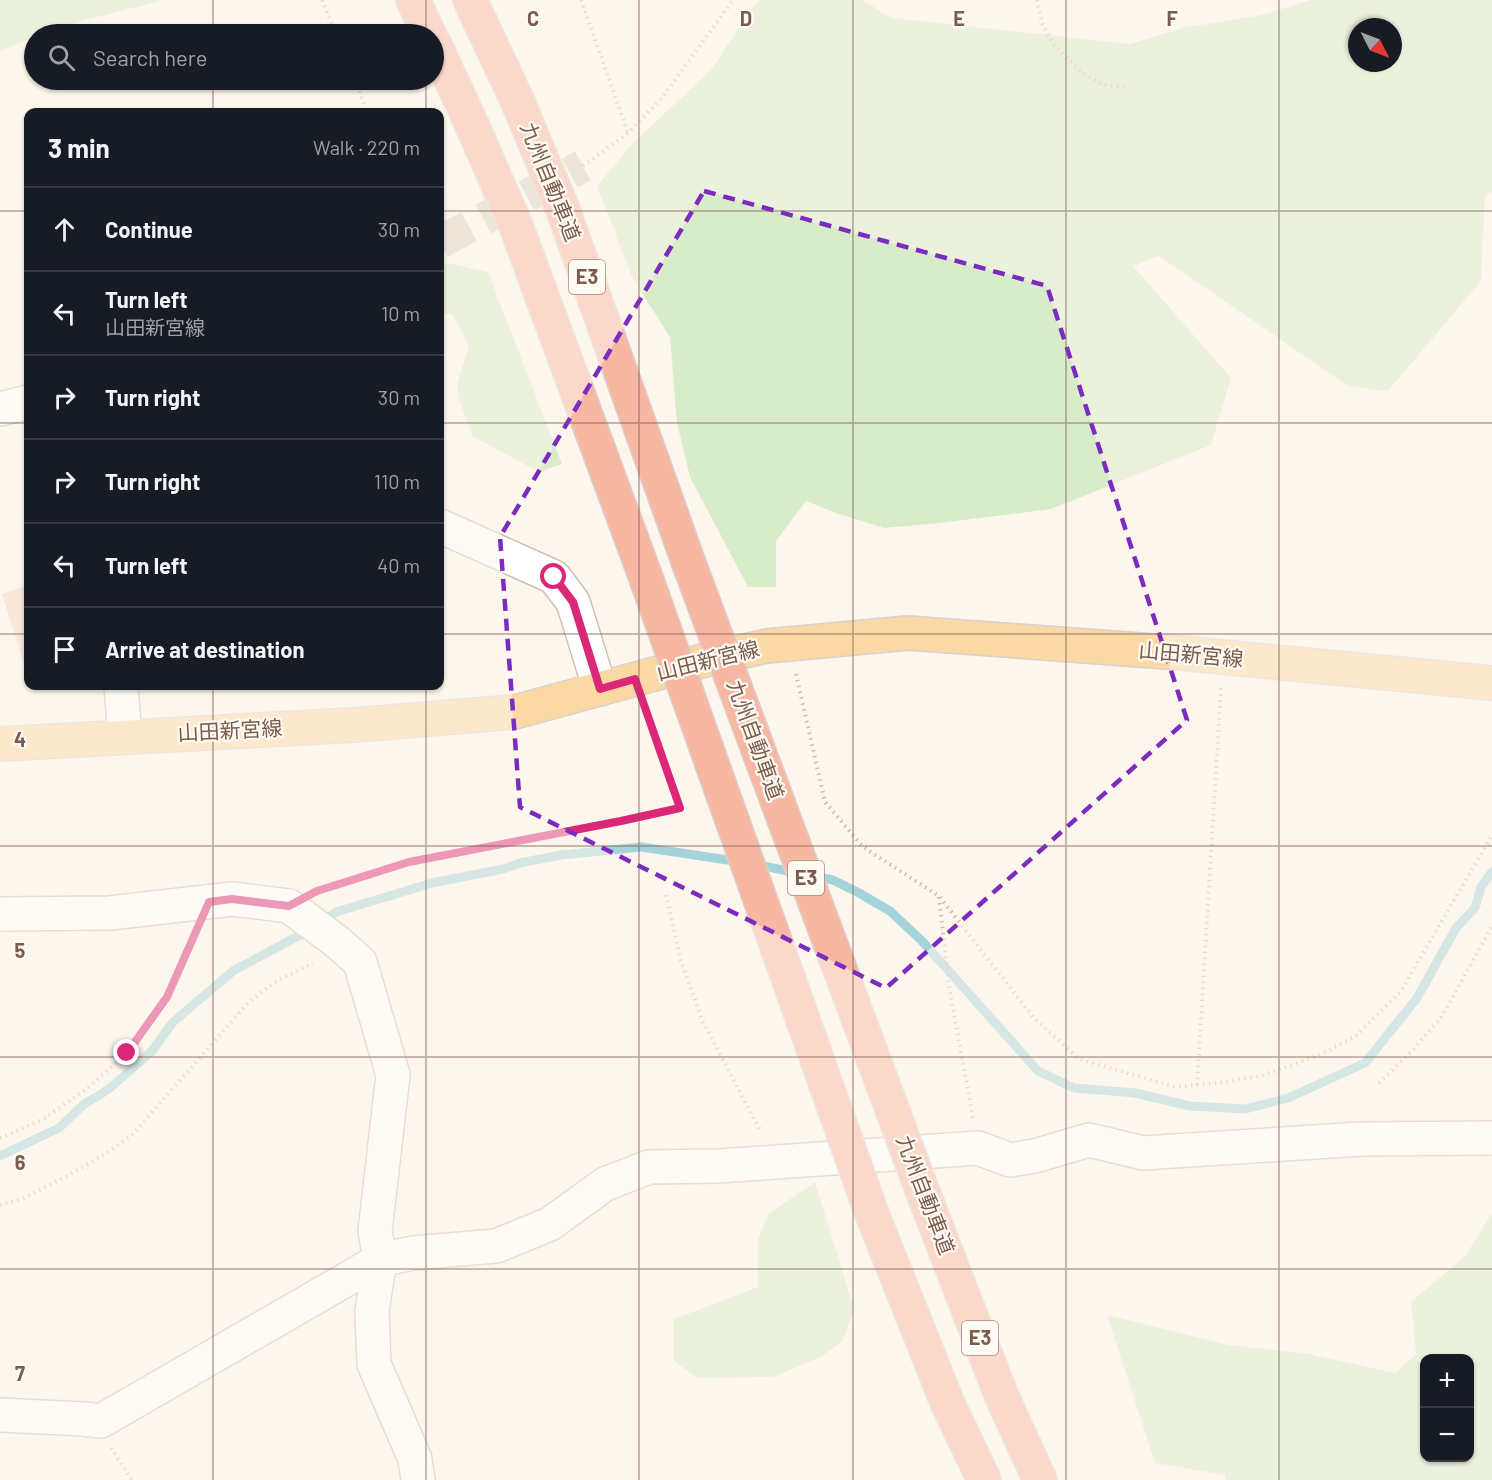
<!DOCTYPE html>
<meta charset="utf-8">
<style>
:root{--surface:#171b24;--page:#242831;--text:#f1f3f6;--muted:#9ea1a6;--line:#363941}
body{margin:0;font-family:Barlow,"Noto Sans JP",sans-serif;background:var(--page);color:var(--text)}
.controls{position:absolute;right:18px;bottom:18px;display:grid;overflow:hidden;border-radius:12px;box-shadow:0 2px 4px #0004}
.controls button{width:54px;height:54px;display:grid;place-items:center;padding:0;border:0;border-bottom:2px solid var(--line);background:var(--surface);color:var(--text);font:30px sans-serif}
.compass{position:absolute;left:1348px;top:18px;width:54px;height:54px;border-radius:50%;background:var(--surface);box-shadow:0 2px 4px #0004;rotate:132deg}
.stop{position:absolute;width:18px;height:18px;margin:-14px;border:4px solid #db2777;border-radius:50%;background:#fff}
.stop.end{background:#db2777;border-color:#fff;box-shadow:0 2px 6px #0008}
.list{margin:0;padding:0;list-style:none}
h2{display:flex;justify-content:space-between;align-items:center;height:78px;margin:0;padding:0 24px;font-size:26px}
h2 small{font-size:20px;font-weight:400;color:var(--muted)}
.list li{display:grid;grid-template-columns:39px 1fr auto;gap:18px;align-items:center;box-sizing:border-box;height:84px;padding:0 24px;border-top:2px solid var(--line)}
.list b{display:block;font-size:22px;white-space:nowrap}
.list p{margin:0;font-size:20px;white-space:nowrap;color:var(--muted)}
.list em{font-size:20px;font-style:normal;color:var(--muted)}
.icon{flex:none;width:33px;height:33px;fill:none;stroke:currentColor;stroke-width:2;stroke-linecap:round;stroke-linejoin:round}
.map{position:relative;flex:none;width:1492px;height:1480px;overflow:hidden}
.search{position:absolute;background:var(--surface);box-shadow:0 2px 4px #0004;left:24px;top:24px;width:420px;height:66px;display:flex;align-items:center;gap:15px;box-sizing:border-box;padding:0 21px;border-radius:33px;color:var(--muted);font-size:22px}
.panel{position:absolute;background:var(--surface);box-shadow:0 2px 4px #0004;left:24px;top:108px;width:420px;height:582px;border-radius:12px}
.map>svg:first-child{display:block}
</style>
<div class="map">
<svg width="1492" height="1480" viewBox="0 0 1492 1480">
<rect width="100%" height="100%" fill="#fdf6ec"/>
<path fill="#d8ecc9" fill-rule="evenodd" d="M0 0H164L77 22 44 34H34V38L0 51Z
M760 0H863L891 18 1130 44 1183 28 1262 15 1311 0H1492V192L1485 196 1481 281 1388 391 1348 386 1159 256 1133 266 1231 378 1211 445 1051 509 939 523 884 528 839 514 806 501 776 541V587H748L690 477 677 423 670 337 632 277 597 186 633 143 710 71 755 4ZM1357 27H1393V63H1357Z
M448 263 488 272 562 464 539 472 472 436 460 402 457 383 469 347 453 315 440 312V266Z
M815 1182 854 1309 843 1341 821 1357 773 1377 697 1378 673 1360 674 1319 758 1287 757 1241 768 1214Z
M1492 1213V1480H1225V1475L1155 1463 1107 1315 1229 1345 1309 1354 1395 1373 1416 1354 1411 1302 1465 1256ZM1470 1358V1458H1424V1358Z"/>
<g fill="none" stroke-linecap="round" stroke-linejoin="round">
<path stroke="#a5d3da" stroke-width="9" d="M754 864 797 873
M813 876 833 880 859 893 890 911 922 941 1038 1071 1074 1088 1135 1093 1190 1106 1245 1109 1288 1098 1365 1063 1417 998 1456 928 1475 908 1481 887 1492 872
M0 1156 59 1128 83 1105 109 1089 152 1051 173 1022 233 971 302 934 336 912 432 883 503 869 520 863 561 855 641 847 741 862"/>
</g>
<path fill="#f3d5c3" d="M28 585V677L2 594Z"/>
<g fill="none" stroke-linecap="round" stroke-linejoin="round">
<path stroke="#dcd0c4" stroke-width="33" stroke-dasharray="33 16" stroke-linecap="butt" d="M440 242 583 166"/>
<g stroke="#d1beb0" stroke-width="36">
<path id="minor" d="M0 409 28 402
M440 526 554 577 573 602 600 689
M121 686 125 737
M0 914 110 913 232 899 289 906 336 941 360 962 393 1075 375 1231 380 1260 372 1311 374 1364 415 1459 418 1480
M0 1415 84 1419 101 1421 380 1260 413 1253 496 1246 550 1224 605 1184 649 1167 719 1166 978 1148 1010 1160 1035 1156 1089 1140 1143 1153 1361 1139 1492 1138"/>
</g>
<g stroke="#dad1cd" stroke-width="36">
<path id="major" d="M0 744 354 725 515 712 713 658 767 646 908 633 1181 653 1492 683"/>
</g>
<g stroke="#dad1cd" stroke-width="36">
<path id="highway" d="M413 0 429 34
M470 0 517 100 563 210 688 561
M434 43 472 125 516 226 646 578
M924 1195 1002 1397 1040 1480
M872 1214 947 1402 984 1480"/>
</g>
<path stroke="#d9b8a5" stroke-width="4" stroke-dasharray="1.5 4.5" stroke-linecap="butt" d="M322 0 336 34
M581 0 628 133
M1037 0 1042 23 1053 44 1083 73 1104 85 1125 87
M355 80 367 112
M583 166 628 133 662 98 733 0
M796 674 825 802 863 847 939 896 1033 1017 1079 1059 1176 1087 1217 1083 1260 1076 1320 1055 1356 1036 1401 991 1492 835
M319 890 409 862 539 838 679 808 645 708
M666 895 681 961 703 1022 761 1132
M939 897 949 987 973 1118
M1379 1083 1412 1051 1441 1018 1492 926
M1197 1085 1221 688
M0 1138 42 1120 88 1088 127 1053 167 997 194 935
M0 1205 24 1198 69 1175 108 1152 133 1134 248 1003 273 983 313 963
M111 1448 132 1480"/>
<use href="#minor" stroke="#fff" stroke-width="33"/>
<use href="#major" stroke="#fbd9a5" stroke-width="33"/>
<use href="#highway" stroke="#f7b7a3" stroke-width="33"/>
<g stroke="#dad1cd" stroke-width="36" stroke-linecap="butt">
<path id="highway-bridge" d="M688 561 924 1195
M646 578 872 1214"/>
</g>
<use href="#highway-bridge" stroke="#f7b7a3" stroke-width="33"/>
</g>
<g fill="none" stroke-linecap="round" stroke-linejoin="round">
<path stroke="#db2777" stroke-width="8" d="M127 1053 167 997 209 902 232 899 289 906 317 891 409 862 621 821 680 808 635 679 600 689 573 602 554 577"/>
</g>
<path d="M0 0H1492V1480H0ZM704 191 1047 286 1187 720 886 988 520 807 500 537Z" fill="#fdf6ec" fill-opacity=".55" fill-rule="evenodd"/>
<path fill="none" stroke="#7b2cbf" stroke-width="4.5" stroke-dasharray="12 8" stroke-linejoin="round" d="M704 191 1047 286 1187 720 886 988 520 807 500 537Z"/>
<path fill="none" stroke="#7a5c4d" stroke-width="1.5" stroke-opacity="0.55" d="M213 0V34M426 0V34M639 0V1480M853 0V1480M1066 0V1480M1279 0V1480M213 80V112M426 80V112M0 211H28M440 211H1492M0 423H28M440 423H1492M0 634H28M440 634H1492M213 686V1480M426 686V1480M0 846H1492M0 1057H1492M0 1269H1492"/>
<g text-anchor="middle" stroke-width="4.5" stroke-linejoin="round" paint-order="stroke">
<g fill="#fffaf3" stroke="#a28b7f" stroke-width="1.5">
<rect x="569" y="260" width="36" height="34" rx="4.5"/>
<rect x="788" y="861" width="36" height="34" rx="4.5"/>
<rect x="962" y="1321" width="36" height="34" rx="4.5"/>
</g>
<g font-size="20" font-weight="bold" fill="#7a5c4d">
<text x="587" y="284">E3</text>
<text x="806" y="885">E3</text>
<text x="980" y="1345">E3</text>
</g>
<g font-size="21" fill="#7a5c4d" stroke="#fffaf3">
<text transform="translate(550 182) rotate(68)" y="7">九州自動車道</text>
<text transform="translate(1191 655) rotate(5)" y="7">山田新宮線</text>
<text transform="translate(708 661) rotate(-14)" y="7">山田新宮線</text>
<text transform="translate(230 731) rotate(-3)" y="7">山田新宮線</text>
<text transform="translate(755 740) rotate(70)" y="7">九州自動車道</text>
<text transform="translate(925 1195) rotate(69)" y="7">九州自動車道</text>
</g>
</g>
<g font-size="20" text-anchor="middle" font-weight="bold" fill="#7a5c4d" stroke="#fffaf3" stroke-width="4.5" stroke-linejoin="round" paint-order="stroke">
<text x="533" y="26">C</text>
<text x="746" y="26">D</text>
<text x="959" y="26">E</text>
<text x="1172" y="26">F</text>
<text x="20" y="747">4</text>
<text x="20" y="958">5</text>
<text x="20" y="1170">6</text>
<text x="20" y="1381">7</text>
</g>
</svg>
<div class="controls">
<button>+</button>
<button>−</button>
</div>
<svg class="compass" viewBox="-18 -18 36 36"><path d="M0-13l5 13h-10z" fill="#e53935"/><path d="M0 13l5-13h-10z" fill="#9ea1a6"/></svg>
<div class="stop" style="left:554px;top:577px"></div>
<div class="stop end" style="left:127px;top:1053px"></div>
<div class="search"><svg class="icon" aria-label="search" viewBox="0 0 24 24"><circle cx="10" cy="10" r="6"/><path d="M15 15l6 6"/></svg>Search here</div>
<section class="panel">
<h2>3 min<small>Walk · 220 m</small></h2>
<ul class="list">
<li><svg class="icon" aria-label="ahead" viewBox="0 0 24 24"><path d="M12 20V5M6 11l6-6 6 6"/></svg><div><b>Continue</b></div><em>30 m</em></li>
<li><svg class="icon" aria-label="left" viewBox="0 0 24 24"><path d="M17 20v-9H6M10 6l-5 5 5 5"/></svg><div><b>Turn left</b><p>山田新宮線</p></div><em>10 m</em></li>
<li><svg class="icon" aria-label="right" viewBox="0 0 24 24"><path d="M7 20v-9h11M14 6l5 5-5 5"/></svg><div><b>Turn right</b></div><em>30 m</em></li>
<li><svg class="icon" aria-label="right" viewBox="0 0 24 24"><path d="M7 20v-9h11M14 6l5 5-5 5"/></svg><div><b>Turn right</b></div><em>110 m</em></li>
<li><svg class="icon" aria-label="left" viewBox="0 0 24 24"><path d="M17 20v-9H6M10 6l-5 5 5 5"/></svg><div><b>Turn left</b></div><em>40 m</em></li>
<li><svg class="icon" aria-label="arrive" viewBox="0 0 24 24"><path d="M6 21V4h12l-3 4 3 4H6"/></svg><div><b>Arrive at destination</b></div></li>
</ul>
</section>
</div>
